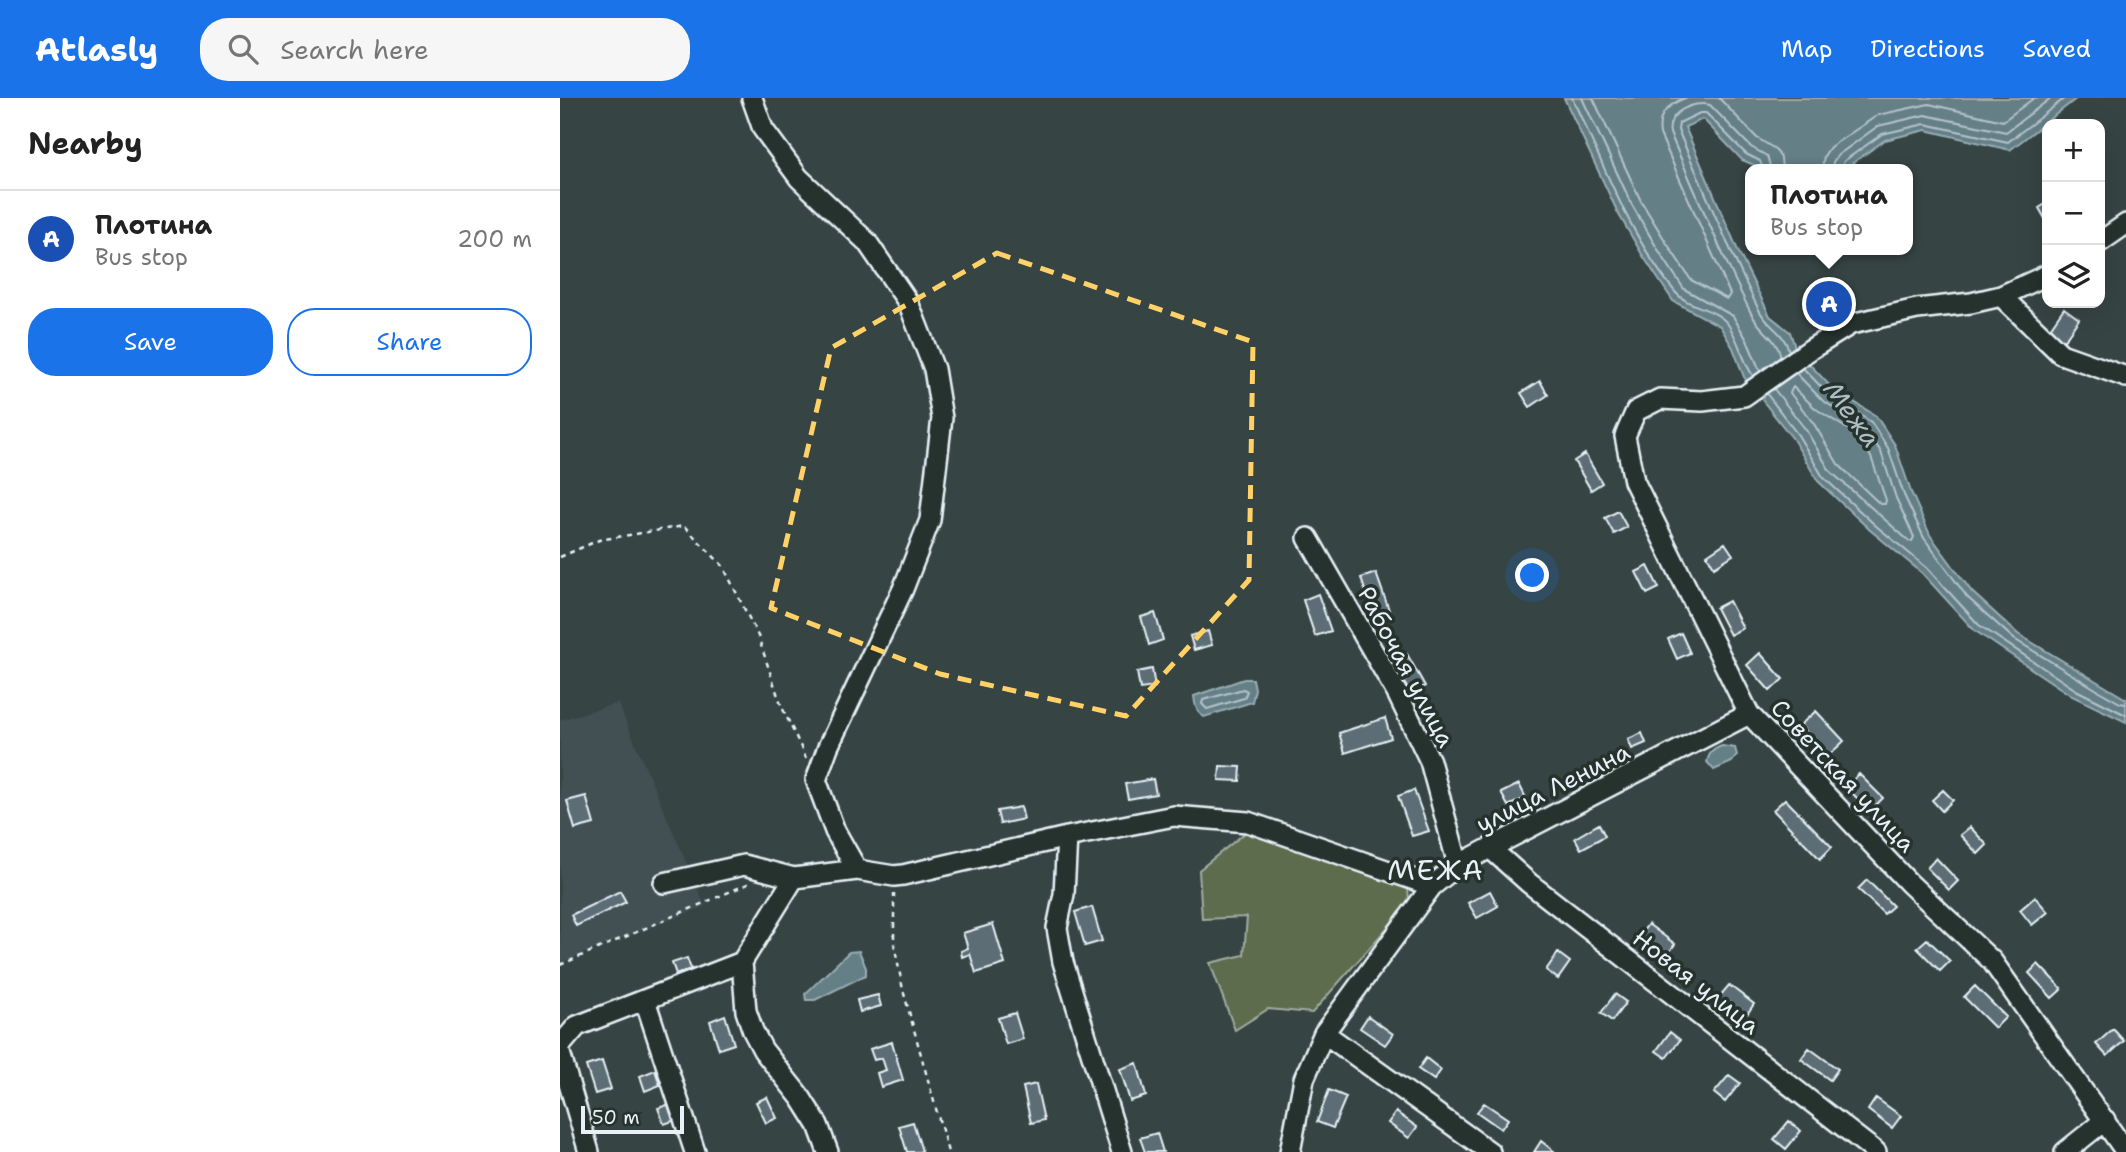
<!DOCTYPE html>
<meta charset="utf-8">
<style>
:root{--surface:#fff;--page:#f6f6f6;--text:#222;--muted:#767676;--line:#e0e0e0;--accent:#1a73e8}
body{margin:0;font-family:"Shantell Sans",sans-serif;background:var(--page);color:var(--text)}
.controls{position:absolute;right:21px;top:21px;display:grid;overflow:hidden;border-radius:14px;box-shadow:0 7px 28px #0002}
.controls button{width:63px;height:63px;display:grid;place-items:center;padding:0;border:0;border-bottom:2px solid var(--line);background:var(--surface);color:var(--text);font:35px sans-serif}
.scale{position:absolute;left:21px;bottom:18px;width:103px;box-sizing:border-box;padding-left:7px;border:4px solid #e8f1f8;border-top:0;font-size:19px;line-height:24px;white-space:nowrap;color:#e8f1f8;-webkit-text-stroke:5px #26332d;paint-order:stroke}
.you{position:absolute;left:973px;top:478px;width:24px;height:24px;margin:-18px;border:5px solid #fff;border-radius:50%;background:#1a73e8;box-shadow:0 0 0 10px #1a73e833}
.badge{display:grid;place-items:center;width:46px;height:46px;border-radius:50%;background:var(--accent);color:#fff;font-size:23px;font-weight:700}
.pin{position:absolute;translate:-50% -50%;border:4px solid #fff;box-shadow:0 2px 7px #0006}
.popup{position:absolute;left:1185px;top:66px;width:168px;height:91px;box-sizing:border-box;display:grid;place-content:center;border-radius:14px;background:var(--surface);filter:drop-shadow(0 2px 5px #0005);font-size:23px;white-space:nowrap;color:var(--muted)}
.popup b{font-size:26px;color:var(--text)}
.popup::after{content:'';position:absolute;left:50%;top:100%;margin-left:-14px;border:14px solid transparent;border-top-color:var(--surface)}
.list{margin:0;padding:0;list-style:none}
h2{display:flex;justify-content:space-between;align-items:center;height:91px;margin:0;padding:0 28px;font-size:30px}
h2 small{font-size:23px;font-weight:400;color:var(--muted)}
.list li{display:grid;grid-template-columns:46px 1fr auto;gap:21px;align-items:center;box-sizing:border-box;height:98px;padding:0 28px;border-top:2px solid var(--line)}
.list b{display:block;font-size:26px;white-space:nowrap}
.list p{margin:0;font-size:23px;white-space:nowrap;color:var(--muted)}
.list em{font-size:23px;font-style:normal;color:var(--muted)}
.actions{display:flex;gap:14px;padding:21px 28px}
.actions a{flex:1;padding:16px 0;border:2px solid var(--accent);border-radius:28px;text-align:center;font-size:24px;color:var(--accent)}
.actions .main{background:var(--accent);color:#fff}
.icon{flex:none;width:38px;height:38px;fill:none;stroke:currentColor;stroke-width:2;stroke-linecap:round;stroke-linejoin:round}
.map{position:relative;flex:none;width:1566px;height:1054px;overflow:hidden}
header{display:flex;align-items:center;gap:42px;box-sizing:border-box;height:98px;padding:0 35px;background:var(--accent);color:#fff}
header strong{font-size:33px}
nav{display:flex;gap:38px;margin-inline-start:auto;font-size:24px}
.search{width:490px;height:63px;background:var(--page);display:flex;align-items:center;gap:18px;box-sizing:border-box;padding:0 24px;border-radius:28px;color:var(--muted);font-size:26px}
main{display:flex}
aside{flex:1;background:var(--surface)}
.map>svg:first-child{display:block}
</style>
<header>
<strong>Atlasly</strong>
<div class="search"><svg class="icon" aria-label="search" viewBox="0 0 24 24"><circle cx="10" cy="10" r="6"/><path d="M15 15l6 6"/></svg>Search here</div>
<nav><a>Map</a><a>Directions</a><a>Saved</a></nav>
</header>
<main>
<aside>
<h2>Nearby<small></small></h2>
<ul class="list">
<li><span class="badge" style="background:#1a4fb4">A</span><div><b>Плотина</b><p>Bus stop</p></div><em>200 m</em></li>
</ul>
<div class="actions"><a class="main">Save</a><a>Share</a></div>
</aside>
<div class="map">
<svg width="1566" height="1054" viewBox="0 0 1566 1054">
<rect width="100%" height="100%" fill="#364443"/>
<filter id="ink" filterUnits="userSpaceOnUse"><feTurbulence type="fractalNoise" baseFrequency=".0143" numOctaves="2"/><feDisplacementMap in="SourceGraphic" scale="14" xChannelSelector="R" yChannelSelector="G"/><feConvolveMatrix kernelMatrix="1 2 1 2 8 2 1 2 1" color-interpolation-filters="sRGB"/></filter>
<g filter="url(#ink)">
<path fill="#425052" d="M58 605 145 808 0 865V622Z"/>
<path fill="#5c6c4e" stroke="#a2aea3" stroke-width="2" d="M691 730 848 788 849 805 752 915 708 911 675 932 650 865 684 857 687 819 642 821 639 772Z"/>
<path fill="#657f87" stroke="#99adb4" stroke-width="2" d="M1004 0H1517L1450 52 1366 32 1325 42 1284 71H1203L1182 62 1143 21 1125 29 1179 155 1210 218 1230 234 1236 252 1272 290 1316 318 1335 347 1351 394 1370 437 1412 494 1458 536 1566 601V624L1512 598 1414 532 1362 475 1310 432 1258 383 1233 341 1184 279 1173 250 1160 228 1113 203 1083 158 1058 115Z
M684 581H693L695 591 692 604 644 619C636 614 635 607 634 598Z
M1162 648 1175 650 1177 657 1172 664 1154 672 1147 664C1149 655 1153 651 1162 648Z
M299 853 306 870V877L255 902H246L245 896 289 854Z"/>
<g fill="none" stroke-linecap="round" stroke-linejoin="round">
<path stroke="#b4c3cb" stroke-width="2" d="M1012 0C1043 64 1070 140 1116 195 1128 209 1155 210 1167 225 1179 241 1182 262 1193 278
M1022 0 1072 107 1097 150 1124 191 1173 218 1187 242 1200 273
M1033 0 1081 103 1106 144 1131 182 1167 201 1170 196 1100 36C1097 17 1107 7 1125 0
M1159 0 1197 40 1215 51 1221 60 1222 71
M1203 71 1200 63 1186 56 1146 15H1140L1119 25 1118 32C1144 92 1169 152 1198 210 1208 231 1222 230 1229 253
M1211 71 1207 58 1191 49 1150 7C1133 2 1106 15 1110 35 1136 96 1161 156 1191 215 1201 235 1214 236 1221 258
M1262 71 1264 58 1270 49 1318 17 1369 6 1443 23 1474 0
M1272 71 1273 64 1278 57 1318 28 1365 17 1446 34 1491 0
M1281 71 1284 63 1322 36 1365 26 1448 44 1505 0
M1243 270 1267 295 1311 324 1328 350 1344 397 1364 440 1407 499 1454 541 1539 593 1560 605 1566 606
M1233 289 1256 311 1297 337 1311 359 1326 402 1325 406H1320L1278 366 1254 326 1230 295Z
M1214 291 1246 332 1270 373 1349 443H1352L1354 439 1336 400 1321 354 1305 330 1262 302 1236 275
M1207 296 1238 337 1263 379 1315 427 1367 470 1419 527 1516 592 1566 617
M683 591 687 593 684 600 647 611 642 606 643 602Z"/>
</g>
<path fill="#5d6d75" stroke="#e8f1f8" stroke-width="2" d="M1487 105V124L1479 110Z
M1504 210 1519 221 1503 244 1488 233Z
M980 283 988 297 970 309 961 295Z
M1025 356 1042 385 1031 392 1014 363Z
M1058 413 1067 429 1054 436 1045 420Z
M1165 445 1173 457 1154 469 1147 457Z
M1088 468 1099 490 1087 496 1076 474Z
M816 475 829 512 813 517 801 480Z
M758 496 771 533 755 538 743 502Z
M1169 503 1183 530 1170 537 1156 510Z
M595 515 603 542 589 547 581 519Z
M648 533 652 547 634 552 630 538Z
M1121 535 1130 555 1117 561 1108 541Z
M1200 555 1223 581 1210 593 1187 567Z
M847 556 865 588 850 596 833 563Z
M592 571 595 589 580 591 577 574Z
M1256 613 1284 643 1268 658 1240 627Z
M825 620 831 640 785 655 779 635Z
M1082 635 1086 645 1072 651 1068 641Z
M660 668 681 669 680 683 659 682Z
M1299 676 1323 700 1310 713 1286 689Z
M593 681 596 696 568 701 565 686Z
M959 686 966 700 948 708 941 695Z
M854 692 869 733 852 738 838 698Z
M1383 692 1393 702 1382 713 1372 702Z
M26 698 34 726 15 731 7 703Z
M1225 701 1272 749 1260 761 1213 712Z
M461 709 464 721 440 726 437 713Z
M1039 726 1045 738 1021 751 1015 740Z
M1410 729 1427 747 1418 756 1400 737Z
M1376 760 1398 783 1389 792 1367 770Z
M1307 782 1333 808 1324 816 1298 791Z
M60 793 66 804 16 828 11 817Z
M930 793 938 808 917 820 908 805Z
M1475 799 1488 814 1472 827 1460 812Z
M532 809 542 843 525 848 515 814Z
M433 826 445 866 416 875 410 856 402 859 401 853 408 850 403 835Z
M1088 826 1115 846 1106 859 1079 839Z
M1367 841 1390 863 1380 873 1357 850Z
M998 855 1010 864 998 881 986 872Z
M127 860 131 871 116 876 112 865Z
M1478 866 1502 891 1492 900 1469 875Z
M1169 887 1194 906 1185 919 1159 899Z
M1415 888 1446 919 1435 930 1404 899Z
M1055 896 1066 904 1052 923 1041 915Z
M318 897 321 908 300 914 297 902Z
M455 915 463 941 446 946 438 920Z
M165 917 174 946 159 951 150 923Z
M808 918 833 936 825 947 800 930Z
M1553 931 1564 943 1547 958 1536 946Z
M1110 934 1120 942 1106 960 1096 953Z
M332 944 343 982 321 989 317 975 326 972 322 960 314 962 310 951Z
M1249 950 1278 971 1270 982 1241 961Z
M866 960 881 972 874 982 858 971Z
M42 963 51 991 35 996 26 968Z
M577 965 586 998 570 1003 560 971Z
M95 972 100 987 85 993 80 978Z
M1169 977 1180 985 1165 1004 1154 995Z
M476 986 484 1022 471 1025 463 989Z
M769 992 786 999 773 1030 757 1024Z
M207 999 217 1020 206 1025 196 1004Z
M1316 1000 1341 1018 1332 1030 1308 1012Z
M924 1005 948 1021 941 1031 917 1014Z
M110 1006 116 1022 104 1026 98 1010Z
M836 1014 857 1029 849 1040 828 1025Z
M1229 1023 1241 1033 1226 1051 1214 1041Z
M353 1024 362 1053 359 1054H347L339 1028Z
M597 1035 603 1054H585L580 1040Z
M981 1043 995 1054H974Z"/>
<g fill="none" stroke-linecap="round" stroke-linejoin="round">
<g stroke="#e8f1f8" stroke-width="24">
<path id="minor" d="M192 0 203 31 239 80 307 144 348 204 374 271 382 320 370 422 343 491 268 649 256 682 275 733 297 772
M1540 144 1566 126
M1487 177 1441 198 1411 205 1357 211 1291 226 1251 251 1184 298 1142 303 1100 301 1076 313 1065 338 1074 383 1189 616 1349 785 1432 863 1566 1054
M1441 198 1501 256 1566 279
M748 440 838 597 870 663 898 767
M507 739 504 796 497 830 503 864 562 1054
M930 750 969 785 1316 1054
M234 780 182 864 186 913 193 933 203 952 241 1000 258 1027 268 1054
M104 785 184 767 234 780 297 772 334 778 343 777 507 739 614 718 688 724 872 788
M85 902 135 1054
M764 935 930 1054
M0 948 17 928 182 864
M0 955 29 1054
M730 1054 744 981 764 935 872 788 898 767 930 750 1189 616
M1505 1054 1545 1022"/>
</g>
<path stroke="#e8f1f8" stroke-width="2.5" stroke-dasharray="5 5" stroke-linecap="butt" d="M0 459 39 442 124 428 163 468 198 538 221 607 246 660
M334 795V845L343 892 388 1054
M0 867 190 785"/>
<use href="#minor" stroke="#26332d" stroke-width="19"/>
</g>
</g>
<path fill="none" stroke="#ffd166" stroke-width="5" stroke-dasharray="14 9" stroke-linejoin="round" d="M437 155 693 244 689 482 566 618 380 576 211 510 271 250Z"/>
<g text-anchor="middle" stroke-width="7" stroke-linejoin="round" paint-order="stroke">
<g font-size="24" fill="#e8f1f8" stroke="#26332d">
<text transform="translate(846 569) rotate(62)" y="8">Рабочая улица</text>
<text transform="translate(1283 678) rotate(47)" y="8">Советская улица</text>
<text transform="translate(993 690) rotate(-27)" y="8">улица Ленина</text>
<text transform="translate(1136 884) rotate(38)" y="8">Новая улица</text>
</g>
<g font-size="26" font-style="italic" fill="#adbec5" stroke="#26332d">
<text transform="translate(1292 316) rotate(53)" y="9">Межа</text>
</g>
<g font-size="28" letter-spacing="2" fill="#e8f1f8" stroke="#26332d">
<text x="876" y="782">МЕЖА</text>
</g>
</g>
</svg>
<div class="controls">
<button>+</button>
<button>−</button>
<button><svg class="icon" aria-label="layers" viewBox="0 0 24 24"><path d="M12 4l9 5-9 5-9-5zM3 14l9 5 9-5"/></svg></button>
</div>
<div class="scale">50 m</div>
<div class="you"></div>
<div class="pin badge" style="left:1269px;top:206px;background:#1a4fb4">A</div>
<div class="popup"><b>Плотина</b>Bus stop</div>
</div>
</main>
